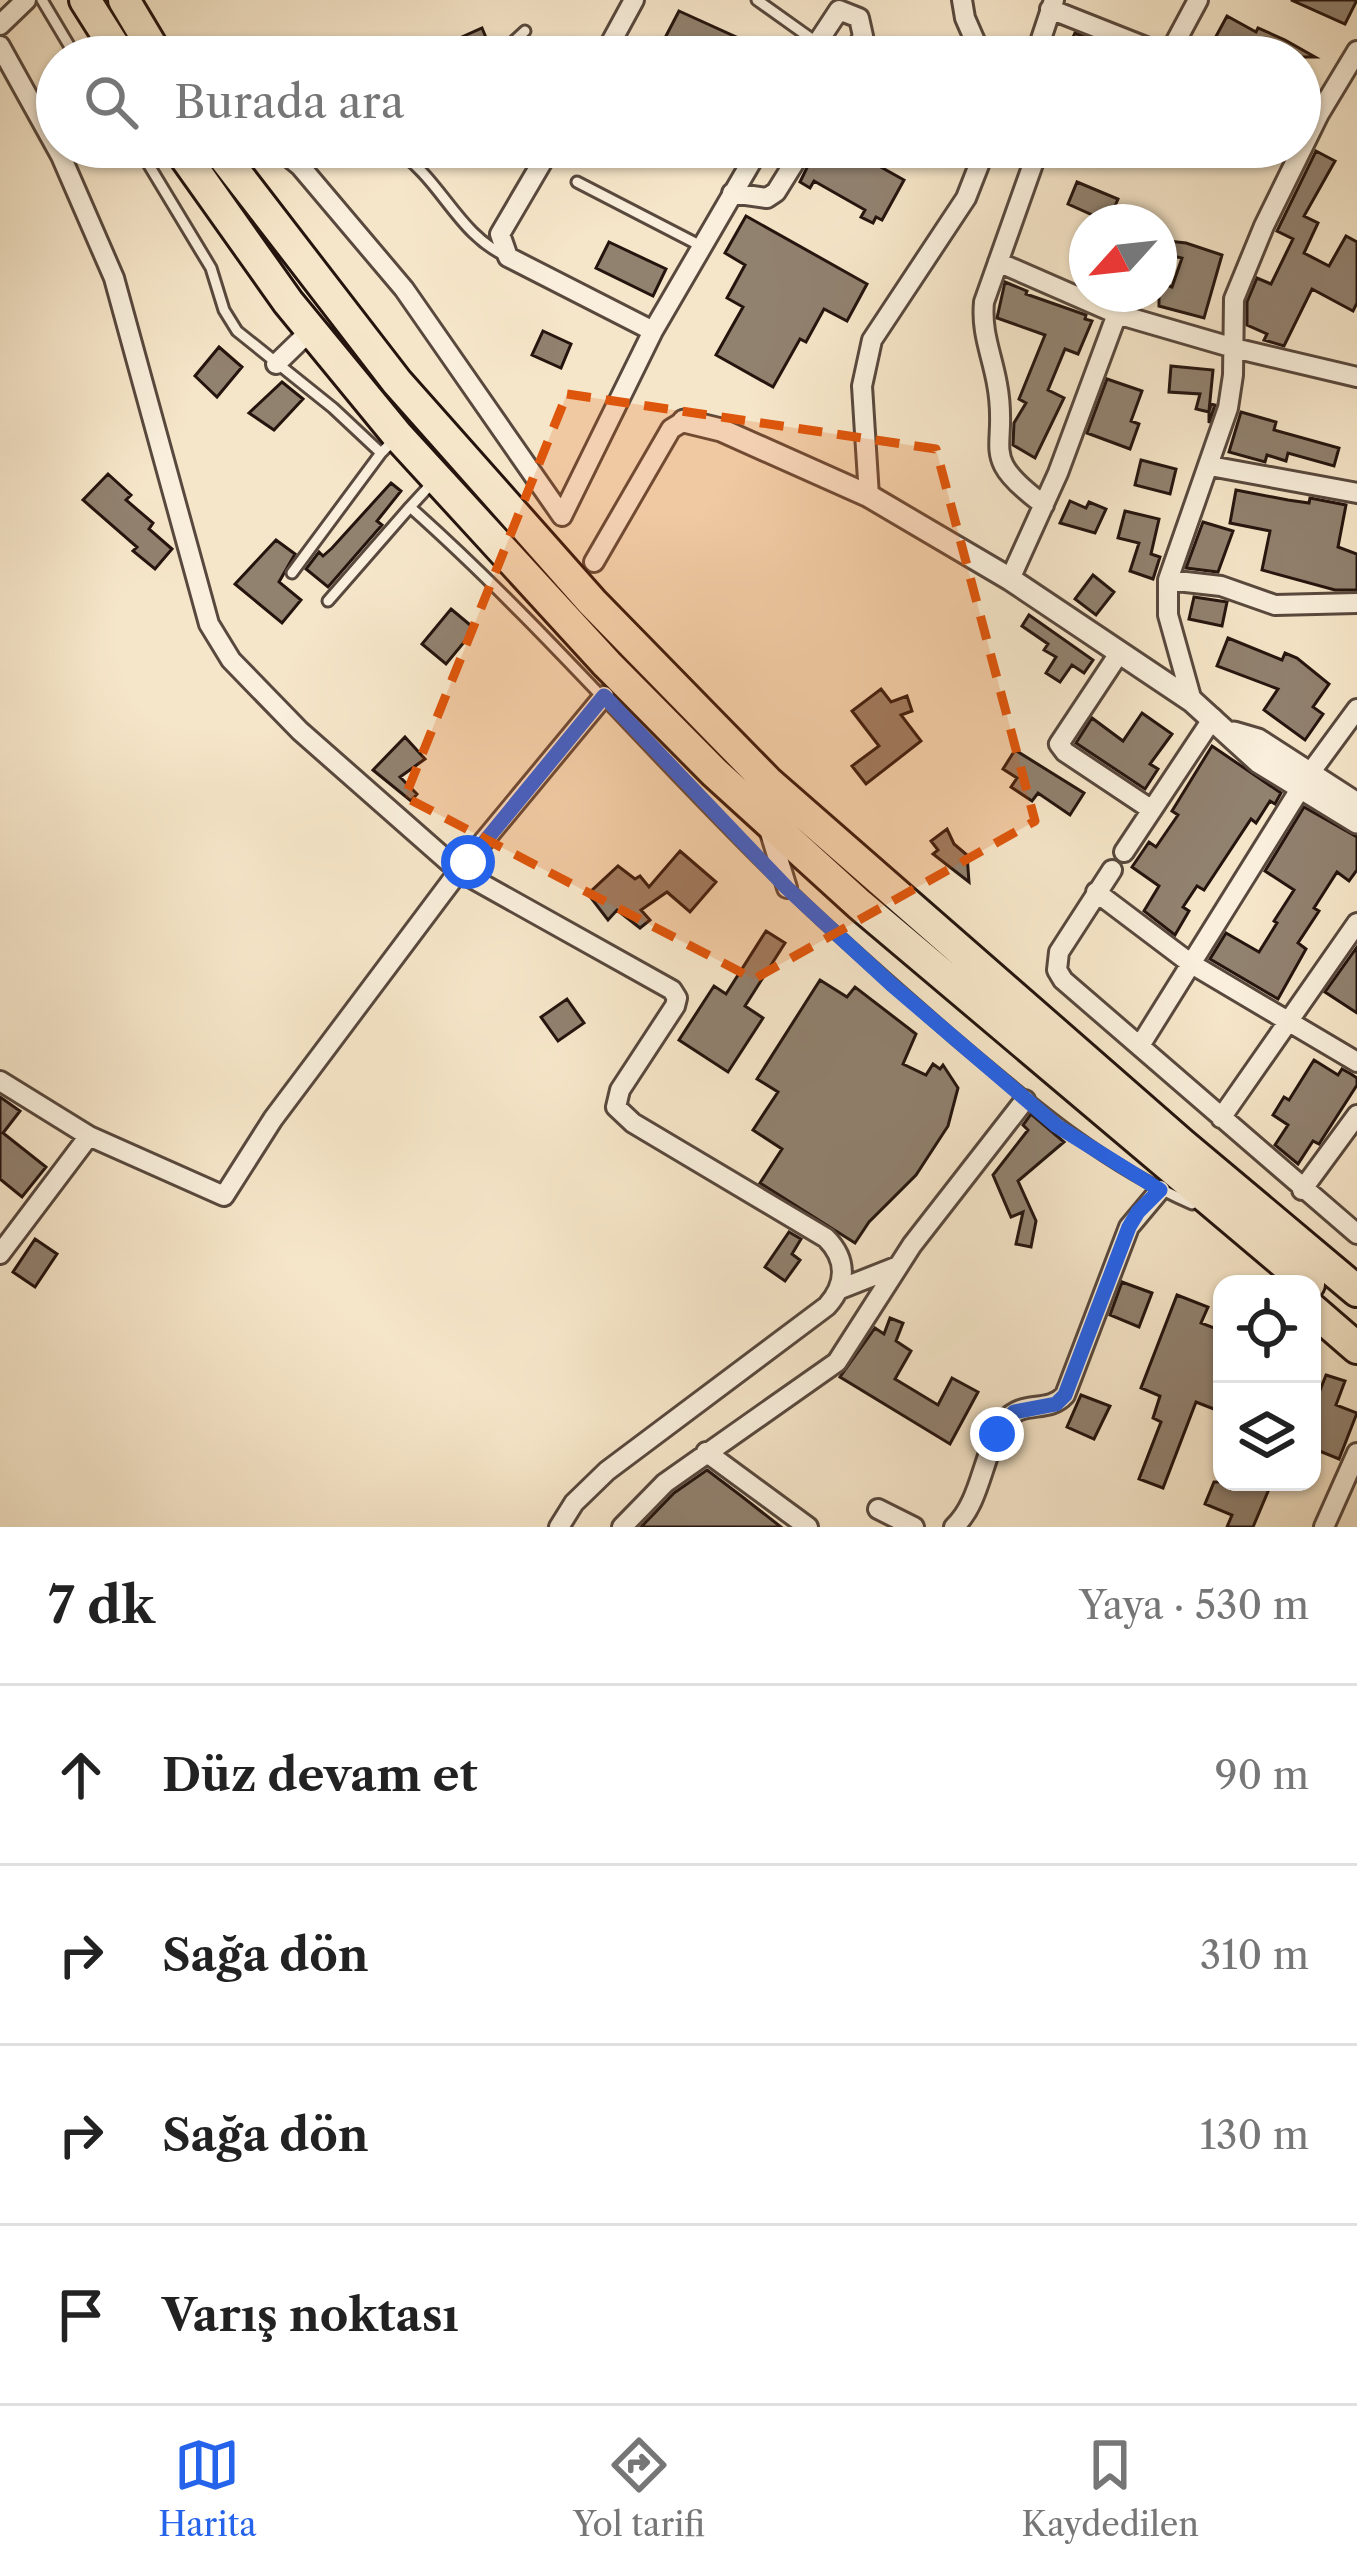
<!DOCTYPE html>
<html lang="tr">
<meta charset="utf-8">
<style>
:root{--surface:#fff;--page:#f2f2f2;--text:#222;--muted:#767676;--line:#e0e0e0;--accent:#2563eb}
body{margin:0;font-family:"Libre Caslon Text",serif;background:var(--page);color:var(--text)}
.controls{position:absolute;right:36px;bottom:36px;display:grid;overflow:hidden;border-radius:24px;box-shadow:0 3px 9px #0004}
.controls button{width:108px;height:108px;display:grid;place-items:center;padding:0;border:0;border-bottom:3px solid var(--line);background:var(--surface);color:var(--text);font:60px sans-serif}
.compass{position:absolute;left:1069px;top:204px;width:108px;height:108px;border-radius:50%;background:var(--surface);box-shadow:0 3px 9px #0004;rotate:243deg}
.stop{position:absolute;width:36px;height:36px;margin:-27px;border:9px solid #2563eb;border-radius:50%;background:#fff}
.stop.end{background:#2563eb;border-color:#fff;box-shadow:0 3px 12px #0008}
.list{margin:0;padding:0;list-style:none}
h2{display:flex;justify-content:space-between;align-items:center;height:156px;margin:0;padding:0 48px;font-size:51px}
h2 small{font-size:39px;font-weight:400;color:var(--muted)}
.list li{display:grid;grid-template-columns:78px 1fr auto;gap:36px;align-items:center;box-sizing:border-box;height:180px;padding:0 48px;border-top:3px solid var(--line)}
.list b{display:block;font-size:45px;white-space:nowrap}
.list em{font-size:39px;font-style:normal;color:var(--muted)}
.icon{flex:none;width:66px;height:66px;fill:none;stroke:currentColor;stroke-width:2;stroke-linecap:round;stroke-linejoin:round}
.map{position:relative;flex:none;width:1357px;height:1527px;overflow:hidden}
.search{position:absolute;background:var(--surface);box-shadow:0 3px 9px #0004;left:36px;right:36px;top:36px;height:132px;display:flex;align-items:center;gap:30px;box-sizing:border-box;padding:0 42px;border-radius:66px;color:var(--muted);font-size:45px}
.sheet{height:876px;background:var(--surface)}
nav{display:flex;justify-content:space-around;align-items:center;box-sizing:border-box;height:168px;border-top:3px solid var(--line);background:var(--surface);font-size:33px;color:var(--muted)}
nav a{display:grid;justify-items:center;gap:6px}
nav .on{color:var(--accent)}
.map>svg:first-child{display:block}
</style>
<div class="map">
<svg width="1357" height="1527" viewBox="0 0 1357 1527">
<rect width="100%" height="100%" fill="#f6e6c9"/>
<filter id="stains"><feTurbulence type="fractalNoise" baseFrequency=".00167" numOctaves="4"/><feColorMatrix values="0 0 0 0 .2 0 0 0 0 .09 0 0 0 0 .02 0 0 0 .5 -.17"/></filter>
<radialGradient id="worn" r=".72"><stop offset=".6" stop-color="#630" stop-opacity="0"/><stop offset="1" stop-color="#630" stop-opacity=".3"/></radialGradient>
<path fill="#91816f" stroke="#24140e" stroke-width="3" d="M1291 0H1357L1345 24Z
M679 11 747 42 745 45 768 57H655Z
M1227 16 1256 32 1258 28 1285 40 1315 57H1240L1213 42Z
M482 28 487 40 452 57H417Z
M1075 33 1097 42 1134 57H1064Z
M817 147H845L904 180 882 220 876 217 873 223 861 217 865 210 814 181 810 188 800 182Z
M1316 151 1335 161 1304 216 1318 223 1304 253 1329 266 1346 236 1357 242V303L1353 311 1312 289 1284 346 1264 340 1267 334 1247 325V302L1257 278 1271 284 1293 239 1277 231Z
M1077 182 1118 199 1108 222 1068 204Z
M746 216 867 284 847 321 824 309 806 342 800 339 773 387 716 355 743 307 727 298 745 265 725 253Z
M1159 240 1186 243 1222 255 1204 318 1159 306V282L1172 287 1182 258 1159 253Z
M609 242 666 269 653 296 596 268Z
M1005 282 1027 291 1026 294 1086 315 1085 319 1092 321 1078 354 1065 349 1048 390 1064 398 1035 458 1013 445 1014 423 1026 403 1019 399 1045 335 997 318Z
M543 331 571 344 561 368 532 355Z
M219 347 242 367 217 397 195 376Z
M1171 366 1213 370 1209 411 1211 404 1215 405 1209 423V412L1196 409 1200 394 1169 392Z
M1107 379 1142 391 1131 421 1139 424 1130 449 1087 433Z
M282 382 303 399 274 430 249 413Z
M1241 412 1276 422 1274 430 1339 448 1334 466 1288 453 1286 461 1267 455 1265 462 1229 452Z
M1141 460 1176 469 1170 494 1135 485Z
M108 474 131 495 126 500 153 523 149 529 172 549 155 569 133 551 137 547 83 500Z
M391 483 401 491 377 521 382 525 328 587 306 569 319 552 323 556 332 548Z
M1236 490 1288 500 1309 503 1310 498 1346 505 1338 547 1357 554V590H1335L1262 570 1270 531 1230 523Z
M1070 501 1086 508 1089 502 1106 509 1095 533 1060 523Z
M1125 511 1159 519 1151 554 1160 557 1153 579 1130 571 1139 543 1118 538Z
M1203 522 1233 531 1218 572 1186 568Z
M276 540 295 554 279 582 301 600 282 623 235 584Z
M1093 575 1114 592 1096 615 1075 599Z
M1194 597 1227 602 1222 626 1189 619Z
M451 609 475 629 446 664 422 644Z
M1029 615 1093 660 1084 673 1072 665 1060 682 1046 673 1056 657 1044 650 1048 644 1022 626Z
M1228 638 1282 660 1285 653 1297 658 1329 684 1313 707 1323 714 1305 740 1264 710 1278 689 1217 666Z
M881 689 891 702 907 696 912 711 901 715 921 741 866 784 852 766 879 746 852 711Z
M1142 713 1172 734 1150 764 1158 769 1145 789 1076 743 1092 718 1123 741Z
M405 737 425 759 400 777 417 794 411 801 373 770Z
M1212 746 1281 793 1275 804 1270 801 1256 823 1251 819 1204 890 1197 886 1183 907 1189 911 1175 935 1144 911 1159 886 1132 867 1149 842 1156 847 1178 815 1172 811Z
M1015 750 1084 793 1070 815 1038 793 1032 801 1011 787 1017 778 1003 769Z
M1304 807 1357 837V870L1349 881 1337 872 1314 908 1319 911 1298 943 1306 949 1278 999 1210 959 1226 933 1259 952 1277 923 1274 921 1294 890 1265 871Z
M947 829 954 844 967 855 969 882 933 854 938 850 931 841Z
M680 851 716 882 690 912 667 892 641 910 650 920 640 928 617 910 608 920 588 894 618 866 635 879 640 876 649 887Z
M766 931 785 943 745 1006 763 1018 728 1072 679 1040 714 986 726 994Z
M1357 947V1013L1325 992Z
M820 980 847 997 855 987 916 1034 903 1064 926 1075 933 1064 940 1069 943 1065 958 1088 948 1126 916 1175 869 1222 855 1243 760 1183 782 1149 753 1130 778 1092 757 1079Z
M567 999 584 1023 558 1041 541 1017Z
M1314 1060 1338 1075 1342 1069 1351 1074 1357 1078V1085L1319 1144 1313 1141 1298 1164 1275 1145 1288 1125 1273 1115 1284 1097 1289 1100Z
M0 1097 20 1111 3 1133 46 1167 22 1197 0 1179Z
M1031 1114 1064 1142 1018 1181 1036 1221 1031 1247 1016 1244 1023 1212 1011 1217 993 1175 1028 1130 1023 1125Z
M789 1232 801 1239 792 1254 800 1260 785 1281 765 1267Z
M35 1239 57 1254 35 1287 13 1272Z
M1122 1282 1152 1293 1139 1327 1110 1315Z
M1177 1295 1208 1307 1201 1323 1222 1331V1404L1219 1411 1196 1402 1163 1488 1139 1479 1161 1422 1153 1418 1160 1396 1141 1388Z
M890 1318 903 1323 896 1341 911 1351 895 1379 938 1405 952 1378 978 1392 950 1444 840 1377 875 1328 884 1334Z
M1326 1375 1345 1381 1336 1405 1357 1413 1339 1459 1312 1448V1395L1317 1398Z
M1081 1395 1110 1406 1094 1439 1067 1427Z
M707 1470 740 1495 781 1527H641L674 1493Z
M1214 1482H1252L1269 1489 1253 1527H1227L1232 1515 1205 1504Z"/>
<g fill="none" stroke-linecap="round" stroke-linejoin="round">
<g stroke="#58483d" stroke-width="15">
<path id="service" d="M42 0 76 57
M757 0 816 42
M497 57 525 31
M138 147 211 268 224 310 237 331 333 408 381 453 394 440
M392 147C443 179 455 233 508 257
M577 182 701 246
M433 482 410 507C545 627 660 765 790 890 842 941 898 989 953 1037 1029 1101 1099 1163 1192 1204
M292 573 381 453
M328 601 410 507"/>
</g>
<g stroke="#58483d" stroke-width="24">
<path id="minor" d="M962 0 965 18 982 57
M1050 9 1171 57
M0 25 26 0
M0 46 61 156 114 278 209 624 231 660 300 731 459 871 672 990 677 998 675 1006 620 1090 616 1107 633 1123 826 1238C847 1259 847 1284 827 1306L607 1471 574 1503 559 1527
M1168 56 1198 0
M603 57 634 0
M808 57 839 10 859 18 863 36 852 57
M1035 57 1054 0
M277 147 300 166 404 289 562 516 653 331 760 147
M551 147 500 234 508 257 653 331
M1039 147 984 302C981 333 992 355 997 384 1010 451 975 454 1044 505
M732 193 767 198 776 192 804 147
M998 262 1117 314 1234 348 1357 377
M276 364 310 331
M1210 466 1357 493
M869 496 862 386 872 340 966 198 986 147
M594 562 671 429 684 421
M1010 579 1058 473 1117 314
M1168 580 1221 586 1275 605 1357 603
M1120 652 1059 744 1065 752 1152 810
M1192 701 1168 615V580L1228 408 1233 375 1234 299 1264 226 1319 114 1357 51
M769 829 787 888
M1124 852 1213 718
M1112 870 1059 952 1057 970 1063 980 1357 1234
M1096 892 1190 963 1357 1062
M1141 1044 1310 773 1357 709
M0 1081 89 1136 224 1196 273 1119 459 871 604 696
M1221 1118 1357 923
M1302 1190 1357 1115
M0 1254 89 1136
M840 1289 896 1267
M706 1452 808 1527
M878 1509 914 1527
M622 1527 665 1483 837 1362 912 1245 1025 1100
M954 1527C982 1501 982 1452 1005 1421 1022 1399 1048 1414 1065 1395L1129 1227 1160 1190
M1324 1527 1357 1453"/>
</g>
<g stroke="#58483d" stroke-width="27">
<path id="tertiary" d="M684 421 721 430 869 496 1010 579 1192 701 1259 762 1357 822
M1234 733 1258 740 1357 804"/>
</g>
<g stroke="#24140e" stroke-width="36">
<path id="trunk" d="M85 0 121 57
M124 0 158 57
M178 147 288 302 398 436 607 664 715 773 859 904 1309 1284
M216 147 397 382 592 602 768 782 1182 1144 1357 1291
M1312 1309 1357 1348"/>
</g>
<use href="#service" stroke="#f9efdc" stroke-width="9"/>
<use href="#minor" stroke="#f9efdc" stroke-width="18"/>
<use href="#tertiary" stroke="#f9efdc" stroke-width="21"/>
<use href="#trunk" stroke="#f6e6c9" stroke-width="30"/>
</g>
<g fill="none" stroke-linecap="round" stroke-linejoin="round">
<path stroke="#2563eb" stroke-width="15" d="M468 862 604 696 787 888 891 984 1057 1126 1160 1190 1138 1212 1129 1227 1065 1395 1056 1404 1014 1412 997 1434"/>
</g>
<path fill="#de560c" fill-opacity="0.2" stroke="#de560c" stroke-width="9" stroke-dasharray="24 15" stroke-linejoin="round" d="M567 394 936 449 1035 821 754 979 405 797Z"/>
<rect width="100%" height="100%" filter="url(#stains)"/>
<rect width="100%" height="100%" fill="url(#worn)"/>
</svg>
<div class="controls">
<button><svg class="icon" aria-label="locate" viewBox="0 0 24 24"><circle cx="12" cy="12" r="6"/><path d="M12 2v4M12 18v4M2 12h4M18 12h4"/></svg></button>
<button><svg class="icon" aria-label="layers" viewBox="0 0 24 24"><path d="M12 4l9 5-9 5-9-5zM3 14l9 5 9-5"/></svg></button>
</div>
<svg class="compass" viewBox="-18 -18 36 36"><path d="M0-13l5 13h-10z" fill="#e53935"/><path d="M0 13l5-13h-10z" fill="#767676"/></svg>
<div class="stop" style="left:468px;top:862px"></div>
<div class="stop end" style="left:997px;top:1434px"></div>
<div class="search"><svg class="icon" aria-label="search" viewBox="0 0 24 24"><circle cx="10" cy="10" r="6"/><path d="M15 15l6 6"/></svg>Burada ara</div>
</div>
<section class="sheet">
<h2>7 dk<small>Yaya · 530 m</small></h2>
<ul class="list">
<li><svg class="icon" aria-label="ahead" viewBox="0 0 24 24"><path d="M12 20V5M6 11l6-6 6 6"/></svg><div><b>Düz devam et</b></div><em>90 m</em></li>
<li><svg class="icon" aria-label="right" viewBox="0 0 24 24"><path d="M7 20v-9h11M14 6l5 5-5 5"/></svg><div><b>Sağa dön</b></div><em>310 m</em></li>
<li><svg class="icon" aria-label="right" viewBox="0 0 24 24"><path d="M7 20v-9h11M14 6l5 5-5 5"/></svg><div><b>Sağa dön</b></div><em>130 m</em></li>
<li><svg class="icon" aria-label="arrive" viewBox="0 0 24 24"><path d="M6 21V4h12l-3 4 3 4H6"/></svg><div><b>Varış noktası</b></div></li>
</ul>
</section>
<nav>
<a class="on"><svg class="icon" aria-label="map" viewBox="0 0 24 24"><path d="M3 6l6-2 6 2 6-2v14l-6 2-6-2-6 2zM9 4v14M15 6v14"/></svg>Harita</a>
<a><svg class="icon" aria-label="directions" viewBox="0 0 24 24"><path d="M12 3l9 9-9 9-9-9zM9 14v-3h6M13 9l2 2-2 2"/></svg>Yol tarifi</a>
<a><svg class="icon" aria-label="saved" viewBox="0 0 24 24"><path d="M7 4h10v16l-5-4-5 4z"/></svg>Kaydedilen</a>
</nav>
